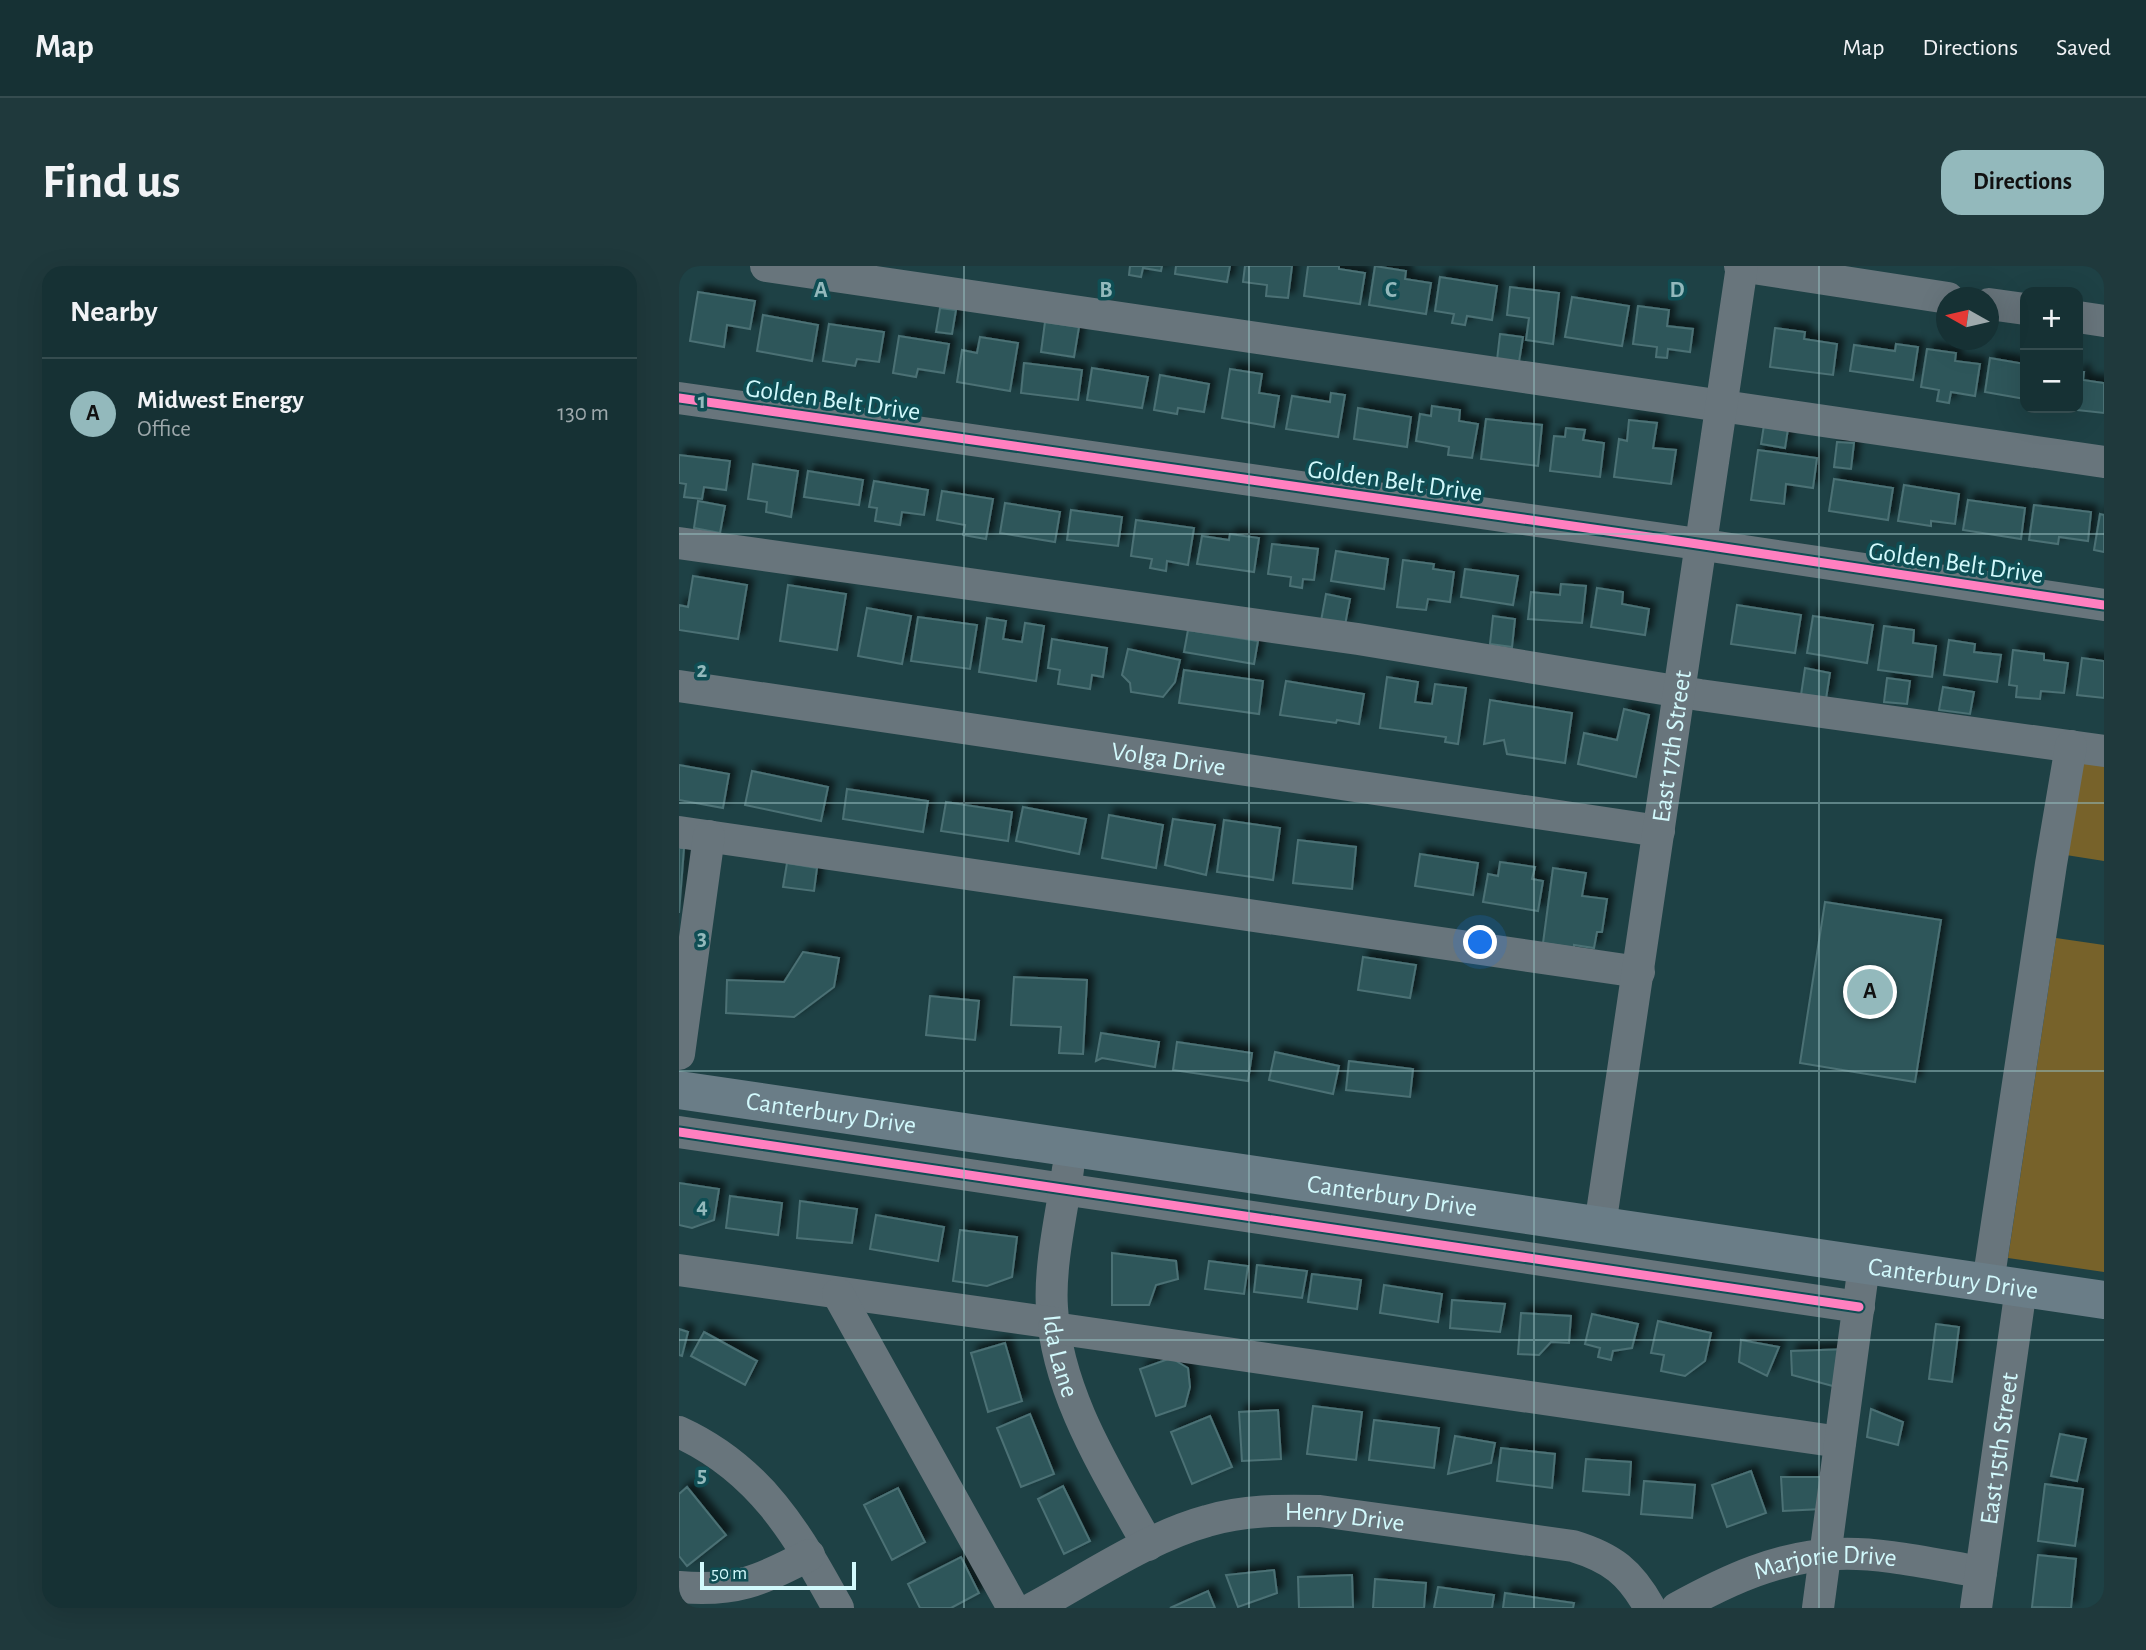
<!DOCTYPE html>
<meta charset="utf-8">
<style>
:root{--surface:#163134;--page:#1f393c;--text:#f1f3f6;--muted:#9ea9ac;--line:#354c4f;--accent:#93b9bc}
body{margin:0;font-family:"Alegreya Sans",sans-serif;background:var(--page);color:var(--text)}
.controls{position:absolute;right:21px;top:21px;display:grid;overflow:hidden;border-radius:14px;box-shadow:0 7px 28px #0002}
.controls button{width:63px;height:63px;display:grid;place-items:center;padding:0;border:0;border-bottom:2px solid var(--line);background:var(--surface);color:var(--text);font:35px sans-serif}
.compass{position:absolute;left:1257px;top:21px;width:63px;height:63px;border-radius:50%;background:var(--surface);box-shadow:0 7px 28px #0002;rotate:278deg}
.scale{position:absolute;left:21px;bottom:18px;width:156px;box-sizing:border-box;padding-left:7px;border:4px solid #d2f9fc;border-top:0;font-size:19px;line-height:24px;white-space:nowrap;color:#d2f9fc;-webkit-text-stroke:5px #0f4e54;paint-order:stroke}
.you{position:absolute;left:802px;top:677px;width:24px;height:24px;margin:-18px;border:5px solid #fff;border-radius:50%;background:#1a73e8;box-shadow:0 0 0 10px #1a73e833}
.badge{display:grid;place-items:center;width:46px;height:46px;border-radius:50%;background:var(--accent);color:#111;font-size:23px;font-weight:700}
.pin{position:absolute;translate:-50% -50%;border:4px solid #fff;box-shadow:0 2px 7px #0006}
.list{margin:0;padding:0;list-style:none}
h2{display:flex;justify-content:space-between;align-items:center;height:91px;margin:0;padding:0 28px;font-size:30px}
h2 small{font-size:23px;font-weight:400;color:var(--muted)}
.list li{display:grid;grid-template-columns:46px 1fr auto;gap:21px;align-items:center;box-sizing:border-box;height:112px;padding:0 28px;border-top:2px solid var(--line)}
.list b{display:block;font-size:26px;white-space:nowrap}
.list p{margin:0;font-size:23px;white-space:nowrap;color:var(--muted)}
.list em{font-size:23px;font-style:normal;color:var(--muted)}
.map{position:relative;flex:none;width:1425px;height:1342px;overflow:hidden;border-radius:21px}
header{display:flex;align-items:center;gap:42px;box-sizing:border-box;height:98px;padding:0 35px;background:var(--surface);border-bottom:2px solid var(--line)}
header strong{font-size:33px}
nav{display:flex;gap:38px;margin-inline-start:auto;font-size:24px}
.intro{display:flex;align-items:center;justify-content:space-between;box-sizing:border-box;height:168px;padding:0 42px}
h1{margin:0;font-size:49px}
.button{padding:18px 32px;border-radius:21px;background:var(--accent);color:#111;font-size:24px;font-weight:700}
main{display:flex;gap:42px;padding:0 42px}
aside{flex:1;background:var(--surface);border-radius:21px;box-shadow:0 7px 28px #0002}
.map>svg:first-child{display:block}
</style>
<header>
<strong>Map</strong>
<nav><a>Map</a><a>Directions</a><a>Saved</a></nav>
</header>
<div class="intro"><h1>Find us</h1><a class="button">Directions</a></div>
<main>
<aside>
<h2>Nearby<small></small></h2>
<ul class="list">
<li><span class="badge">A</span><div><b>Midwest Energy</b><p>Office</p></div><em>130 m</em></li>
</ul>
</aside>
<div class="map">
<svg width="1425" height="1342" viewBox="0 0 1425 1342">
<defs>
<filter id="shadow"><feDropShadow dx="6" dy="-6" stdDeviation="3.5" flood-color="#0009"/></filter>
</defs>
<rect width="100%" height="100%" fill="#1e4145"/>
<path fill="#77622a" d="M1402 490 1425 493V595L1387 589Z
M1377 672 1425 679V1006L1329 992Z"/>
<path fill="#2f575a" stroke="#4c7175" stroke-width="2" filter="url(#shadow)" d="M451 0H483L482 5 464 2 462 11 450 9Z
M497 0H551L548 16 496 8Z
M566 0H613L609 32 587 30 588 19 564 16Z
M629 0H660V3L686 7 681 38 625 30Z
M696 0 727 5 726 13 752 17 747 48 690 39Z
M761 11 818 20 813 54 788 50 786 59 773 57 775 48 756 45Z
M831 21 880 27 874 78 847 74 850 52 828 49Z
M19 26 76 35 71 63 48 59 45 81 11 75Z
M893 31 950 40 943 80 886 71Z
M959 40 990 44 988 60 1014 63 1011 86 989 83 988 92 977 91 978 81 954 78Z
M261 42 277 44 273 68 257 66Z
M84 49 139 59 133 95 78 85Z
M366 56 400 61 395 91 362 86Z
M150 58 205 66 200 96 178 93 176 100 144 95Z
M1096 62 1126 66 1125 73 1158 78 1154 109 1091 101Z
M821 68 844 71 840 96 818 94Z
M220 70 270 78 265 107 239 103 237 111 214 107Z
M301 71 339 77 331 125 278 116 283 84 298 87Z
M1217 78 1239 81 1234 114 1171 105 1175 79 1216 85Z
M1248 83 1277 87 1276 95 1301 98 1296 130 1272 126 1270 137 1258 135 1260 124 1242 121Z
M1311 92 1346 98V133L1306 126Z
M345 97 403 104 399 134 342 127Z
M413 102 469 111 463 142 408 134Z
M551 103 583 108 580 127 600 130 595 161 543 152Z
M1399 106H1405L1404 114 1425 117V147L1379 142H1399Z
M481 109 530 118 525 146 499 142 498 148 475 144Z
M652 127 666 129 659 171 607 163 613 130 651 136Z
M753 140 781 144 780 155 799 158 793 192 769 189 770 181 737 175 741 148 752 150Z
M679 142 732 151 728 181 675 173Z
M807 153 863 159 859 200 802 193Z
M950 154 978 157 974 182 997 184 992 218 935 211 940 173 948 175Z
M1085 159 1109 163 1106 182 1082 178Z
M887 162 906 164 904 174 925 177 921 211 871 205 875 170 886 171Z
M1158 176 1175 177 1172 203 1155 201Z
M1079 184 1138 192 1134 222 1107 218 1105 238 1072 234Z
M0 189 51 195 47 224 25 221 23 233 5 231 7 218 0 217Z
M74 198 119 205 112 251 87 246 88 236 69 233Z
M129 205 184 214 180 239 125 231Z
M1155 213 1214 222 1209 254 1150 245Z
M195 215 249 224 245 249 223 246 221 259 196 255 198 242 190 241Z
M1225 219 1280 228 1276 258 1252 255V260L1219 255Z
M263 225 314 233 307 273 284 269 286 259 258 254Z
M1289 234 1346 242 1342 273 1284 264Z
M19 235 46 240 41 267 15 262Z
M326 237 381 246 376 276 321 267Z
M1355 239 1412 246 1409 275 1380 271 1379 278 1350 274Z
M392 244 443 251 439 280 388 274Z
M1421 248 1425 249V286L1415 284Z
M457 254 515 262 509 299 488 295 487 305 471 302 473 293 452 290Z
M551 268 580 272 575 306 518 298 523 270 550 274Z
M593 278 639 283 635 314 624 313 623 322 611 320 612 311 589 308Z
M657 285 709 293 705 323 652 315Z
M724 294 755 298 754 303 775 306 771 336 749 333 747 344 718 341Z
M786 303 839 310 834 339 782 331Z
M14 310 68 319 59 373 0 364V339L9 341Z
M882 318 907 320 903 357 849 353 852 326 881 329Z
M109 319 167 328 158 384 101 375Z
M918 322 944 326 943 338 970 343 966 369 912 361Z
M647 328 671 333 666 359 642 355Z
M1058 339 1122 349 1116 387 1052 378Z
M188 342 232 350 223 398 179 390Z
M814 350 836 353 833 381 811 378Z
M1134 350 1194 359 1188 397 1128 387Z
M239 351 298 359 291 403 232 395Z
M308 352 327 355 324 373 343 376 346 357 365 360 357 415 300 406Z
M1205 360 1235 364 1234 377 1257 380 1253 411 1199 404Z
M509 364 579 375 575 398 505 386Z
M373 373 428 382 424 411 413 409 411 423 379 418 381 404 369 402Z
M1270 374 1296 378 1295 386 1322 389 1318 416 1265 409Z
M449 383 501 394 496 416 484 431 452 426 451 417 443 409Z
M1334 384 1365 388V394L1389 397 1385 427 1362 425 1361 433 1337 431 1338 420 1330 419Z
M1403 392 1425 395V432L1398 429Z
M1126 402 1151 407 1147 433 1122 429Z
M505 404 584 415 580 448 500 437Z
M708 411 739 416 736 436 753 438 756 418 787 422 779 478 766 476 767 471 701 462Z
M1208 412 1231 415 1228 438 1205 436Z
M607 415 685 428 680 458 658 454 657 457 601 449Z
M1264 421 1295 426 1291 448 1260 444Z
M811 434 893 447 886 497 828 488 825 474 805 478Z
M945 443 970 449 957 511 899 498 905 467 938 474Z
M0 499 50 508 44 542 0 534Z
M73 505 149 521 142 555 66 539Z
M168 523 249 535 244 566 164 553Z
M267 536 333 546 329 575 262 565Z
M344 541 407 553 400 588 337 575Z
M430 549 484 559 477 602 423 592Z
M494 553 536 559 527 609 486 599Z
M545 554 601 562 594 614 538 606Z
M619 574 677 581 673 623 614 617Z
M0 582H5L0 647Z
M741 588 799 597 794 629 736 620Z
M821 596 856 601 853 613 864 615 859 645 804 636 809 608 819 610Z
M108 597 138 602 135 625 104 621Z
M874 602 907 607 903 630 928 633 923 666H918L915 682 895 679V682L864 677Z
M1146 636 1262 654 1236 816 1121 797Z
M124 686 160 692 155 721 115 751 47 747 48 714 105 716Z
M684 691 737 699 731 732 679 724Z
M335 711 408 714 404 788 380 787 382 761 332 759Z
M251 730 300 735 296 774 247 769Z
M422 767 480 776 476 801 423 792 417 795Z
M498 776 573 787 569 815 494 804Z
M596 786 660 800 654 828 590 814Z
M670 795 734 803 731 831 667 824Z
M0 917 40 923 35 954 13 962 0 959Z
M51 930 103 937 99 969 47 962Z
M121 935 178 943 173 977 118 972Z
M197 949 265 961 259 995 191 983Z
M281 964 338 971 333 1011 308 1020 274 1015Z
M433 987 497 995 499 1013 477 1019 470 1039H433Z
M530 995 569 1000 565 1028 526 1023Z
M578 999 628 1005 623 1032 575 1026Z
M633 1008 682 1014 678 1043 629 1036Z
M705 1019 763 1028 759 1056 701 1047Z
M773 1034 826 1038 821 1066 771 1062Z
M842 1047 892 1050 890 1077 872 1076 860 1089 839 1088Z
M913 1048 959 1058 953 1082 934 1085 932 1094 919 1091 921 1082 906 1078Z
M979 1055 1032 1067 1026 1095 1006 1110 982 1105 985 1089 972 1087Z
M1257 1058 1280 1061 1273 1116 1250 1113Z
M0 1063 9 1066 3 1090 0 1089Z
M25 1066 78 1095 66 1119 12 1090Z
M1062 1074 1100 1081 1088 1110 1060 1096Z
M326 1077 343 1135 309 1146 292 1087Z
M1171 1083 1161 1122 1113 1109 1112 1085Z
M492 1092 509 1102 511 1121 506 1140 477 1150 461 1103Z
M634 1140 683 1146 677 1194 628 1188Z
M1192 1143 1224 1156 1219 1179 1188 1171Z
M599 1144 602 1193 563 1195 560 1146Z
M351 1148 375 1208 342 1221 318 1162Z
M531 1150 553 1201 513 1218 492 1166Z
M695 1154 760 1162 755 1202 690 1194Z
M1381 1168 1407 1173 1398 1215 1372 1210Z
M776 1170 816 1177 812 1197 769 1208Z
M822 1182 876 1188 873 1222 818 1215Z
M907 1193 952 1196 950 1229 904 1225Z
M1072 1205 1087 1247 1048 1261 1033 1219Z
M1102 1211H1150L1143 1243 1104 1245Z
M965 1215 1016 1219 1013 1252 962 1248Z
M1366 1218 1404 1223 1396 1280 1359 1275Z
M384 1220 411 1275 385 1288 359 1233Z
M8 1221 47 1269 8 1300 0 1290V1228Z
M219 1222 246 1276 213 1294 185 1239Z
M1359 1289 1397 1293 1392 1342 1353 1341Z
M282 1291 300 1327 272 1342H241L229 1318Z
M595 1304 598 1327 559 1341 547 1309Z
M673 1309 674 1341 620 1342 619 1311Z
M696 1313 747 1317 745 1342H694Z
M759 1321 815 1329 813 1342H755Z
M529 1325 536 1342H491Z
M826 1327 895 1337 894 1342H824Z"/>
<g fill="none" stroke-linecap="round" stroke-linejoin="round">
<g stroke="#68757c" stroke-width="32">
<path d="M87 0 1425 196"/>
<path d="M1061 0 1269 32"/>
<path d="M1310 38 1346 43"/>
<path d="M1399 51 1425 55"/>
<path d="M0 132 1005 276 1425 339"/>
<path d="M0 277 679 373 1021 429 1425 485"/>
<path id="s1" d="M0 420 980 565"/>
<path d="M0 566 960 706"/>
<path d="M0 788 30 570"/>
<path d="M0 866 1180 1041"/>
<path id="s2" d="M389 903C383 946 370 1000 373 1042 378 1128 428 1205 469 1279"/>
<path id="s3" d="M921 960 1063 0"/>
<path d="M0 1004 375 1057"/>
<path d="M1309 1017 1372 598 1392 480"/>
<path d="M159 1028 334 1342"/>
<path d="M375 1062 1161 1176"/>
<path d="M0 1166C81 1203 118 1267 159 1342"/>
<path d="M0 1321C56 1326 81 1315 130 1289"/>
<path id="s4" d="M354 1342C408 1313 469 1271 528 1255 564 1244 603 1244 641 1245L894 1280C933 1292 951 1306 971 1342"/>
<path id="s5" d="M998 1342C1049 1314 1100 1290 1159 1288 1203 1286 1258 1299 1302 1306"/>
<path d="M1139 1342 1185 999"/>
<path id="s6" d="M1297 1342 1342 1022"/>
</g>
<path stroke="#6a7d87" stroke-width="38" id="s7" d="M0 824 1425 1034"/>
<g stroke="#0f4e54" stroke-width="13">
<path id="cycleway" d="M0 132 1005 276 1425 339
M0 866 1180 1041"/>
</g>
<use href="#cycleway" stroke="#ff80c0" stroke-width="9"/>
</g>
<path fill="none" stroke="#93b9bc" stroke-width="2" stroke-opacity="0.55" d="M285 0V1342M570 0V1342M855 0V1342M1140 0V1342M0 268H1425M0 537H1425M0 805H1425M0 1074H1425"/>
<g text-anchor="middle" stroke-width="7" stroke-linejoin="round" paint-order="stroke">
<g font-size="26" fill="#d2f9fc" stroke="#0f4e54">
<text transform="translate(154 133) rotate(8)" y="9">Golden Belt Drive</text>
<text transform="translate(716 214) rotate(8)" y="9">Golden Belt Drive</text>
<text transform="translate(1277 296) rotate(8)" y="9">Golden Belt Drive</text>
<text dy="9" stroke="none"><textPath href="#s3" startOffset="485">East 17th Street</textPath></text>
<text dy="9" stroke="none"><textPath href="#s1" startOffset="495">Volga Drive</textPath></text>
<text dy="9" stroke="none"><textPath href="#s7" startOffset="154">Canterbury Drive</textPath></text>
<text dy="9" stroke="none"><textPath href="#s7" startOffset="721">Canterbury Drive</textPath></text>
<text dy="9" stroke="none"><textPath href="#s7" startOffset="1288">Canterbury Drive</textPath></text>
<text dy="9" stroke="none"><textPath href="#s2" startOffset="189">Ida Lane</textPath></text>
<text dy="9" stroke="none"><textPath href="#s6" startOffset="161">East 15th Street</textPath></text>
<text dy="9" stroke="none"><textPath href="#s4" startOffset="334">Henry Drive</textPath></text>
<text dy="9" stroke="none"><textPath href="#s5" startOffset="158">Marjorie Drive</textPath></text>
</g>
</g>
<g font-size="23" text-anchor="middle" font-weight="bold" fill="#93b9bc" stroke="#0f4e54" stroke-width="7" stroke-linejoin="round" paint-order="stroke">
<text x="142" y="31">A</text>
<text x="427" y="31">B</text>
<text x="712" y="31">C</text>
<text x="998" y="31">D</text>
<text x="23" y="142">1</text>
<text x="23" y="411">2</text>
<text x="23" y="679">3</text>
<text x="23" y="947">4</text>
<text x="23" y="1216">5</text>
</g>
</svg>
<div class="controls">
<button>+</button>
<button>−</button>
</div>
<svg class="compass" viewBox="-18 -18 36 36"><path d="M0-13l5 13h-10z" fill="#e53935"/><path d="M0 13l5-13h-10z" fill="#9ea9ac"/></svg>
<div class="scale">50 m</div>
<div class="you"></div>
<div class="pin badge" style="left:1191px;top:726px">A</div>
</div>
</main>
